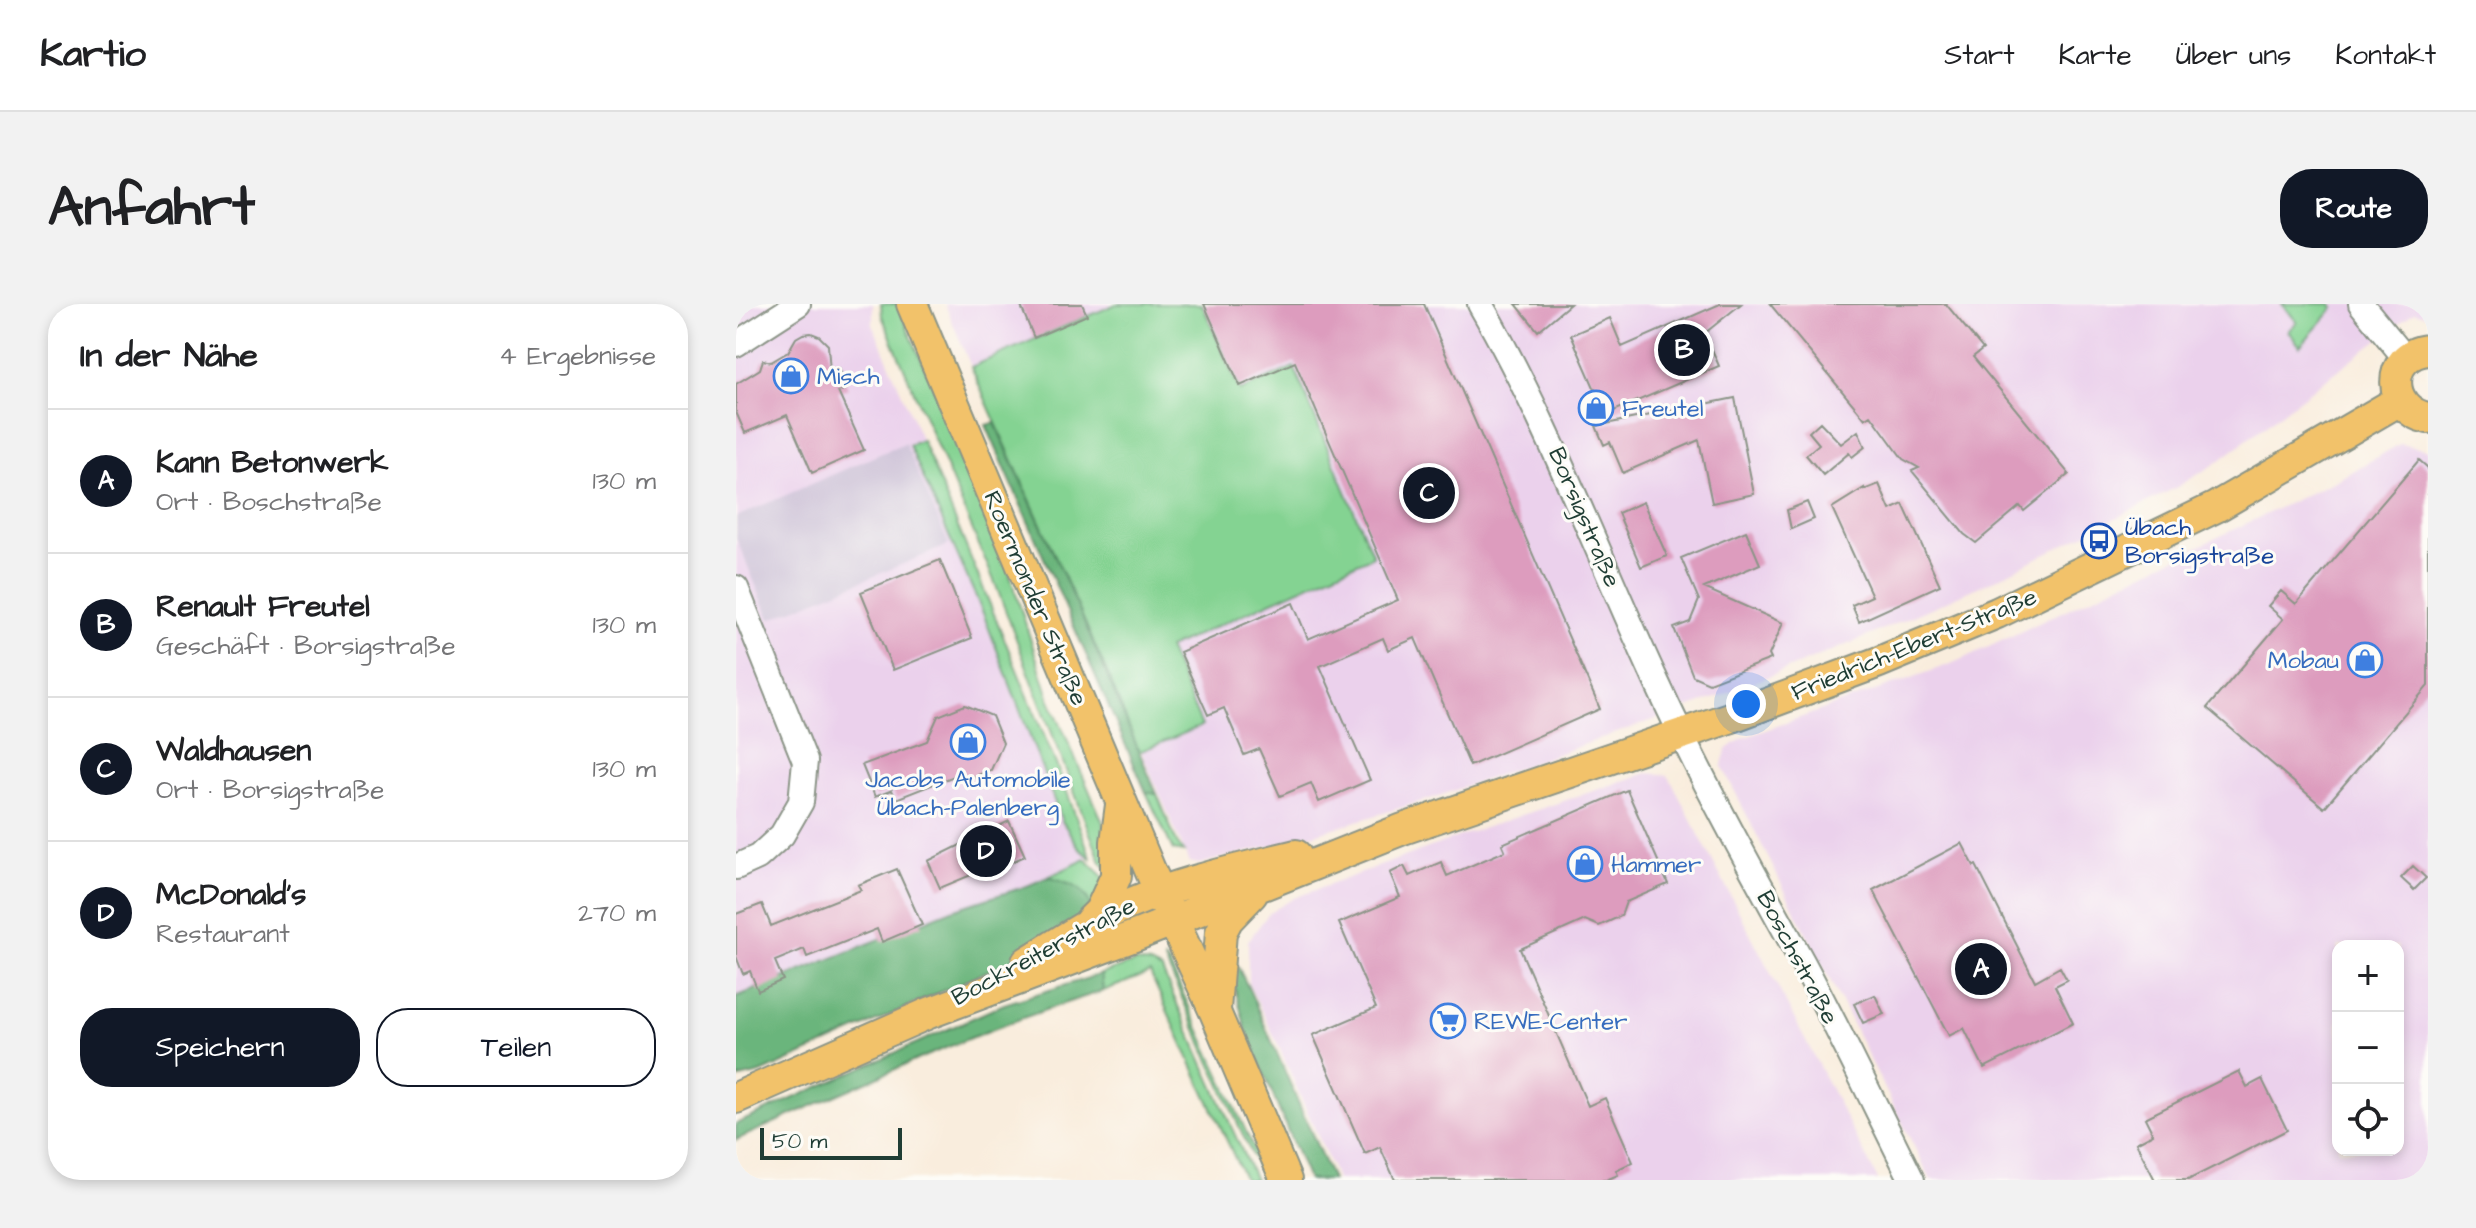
<!DOCTYPE html>
<html lang="de">
<meta charset="utf-8">
<style>
:root{--surface:#fff;--page:#f2f2f2;--text:#202124;--muted:#757577;--line:#e0e0e0;--accent:#111827}
body{margin:0;font-family:"Architects Daughter",sans-serif;background:var(--page);color:var(--text)}
.controls{position:absolute;right:24px;bottom:24px;display:grid;overflow:hidden;border-radius:16px;box-shadow:0 4px 12px #0003}
.controls button{width:72px;height:72px;display:grid;place-items:center;padding:0;border:0;border-bottom:2px solid var(--line);background:var(--surface);color:var(--text);font:40px sans-serif}
.scale{position:absolute;left:24px;bottom:20px;width:142px;box-sizing:border-box;padding-left:8px;border:4px solid #1f3d34;border-top:0;font-size:22px;line-height:28px;white-space:nowrap;color:#1f3d34;-webkit-text-stroke:6px #fdfcf7;paint-order:stroke}
.you{position:absolute;left:1010px;top:400px;width:28px;height:28px;margin:-20px;border:6px solid #fff;border-radius:50%;background:#1a73e8;box-shadow:0 0 0 12px #1a73e833}
.badge{display:grid;place-items:center;width:52px;height:52px;border-radius:50%;background:var(--accent);color:#fff;font-size:26px;font-weight:700}
.pin{position:absolute;translate:-50% -50%;border:4px solid #fff;box-shadow:0 2px 8px #0006}
.list{margin:0;padding:0;list-style:none}
h2{display:flex;justify-content:space-between;align-items:center;height:104px;margin:0;padding:0 32px;font-size:34px}
h2 small{font-size:26px;font-weight:400;color:var(--muted)}
.list li{display:grid;grid-template-columns:52px 1fr auto;gap:24px;align-items:center;box-sizing:border-box;height:144px;padding:0 32px;border-top:2px solid var(--line)}
.list b{display:block;font-size:30px;white-space:nowrap}
.list p{margin:0;font-size:26px;white-space:nowrap;color:var(--muted)}
.list em{font-size:26px;font-style:normal;color:var(--muted)}
.actions{display:flex;gap:16px;padding:24px 32px}
.actions a{flex:1;padding:18px 0;border:2px solid var(--accent);border-radius:32px;text-align:center;font-size:28px;color:var(--accent)}
.actions .main{background:var(--accent);color:#fff}
.icon{flex:none;width:44px;height:44px;fill:none;stroke:currentColor;stroke-width:2;stroke-linecap:round;stroke-linejoin:round}
.map{position:relative;flex:none;width:1692px;height:876px;overflow:hidden;border-radius:32px}
header{display:flex;align-items:center;gap:48px;box-sizing:border-box;height:112px;padding:0 40px;background:var(--surface);border-bottom:2px solid var(--line)}
header strong{font-size:38px}
nav{display:flex;gap:44px;margin-inline-start:auto;font-size:28px}
.intro{display:flex;align-items:center;justify-content:space-between;box-sizing:border-box;height:192px;padding:0 48px}
h1{margin:0;font-size:56px}
.button{padding:20px 36px;border-radius:32px;background:var(--accent);color:#fff;font-size:28px;font-weight:700}
main{display:flex;gap:48px;padding:0 48px}
aside{flex:1;background:var(--surface);border-radius:32px;box-shadow:0 4px 12px #0003}
.map>svg:first-child{display:block}
</style>
<header>
<strong>Kartio</strong>
<nav><a>Start</a><a>Karte</a><a>Über uns</a><a>Kontakt</a></nav>
</header>
<div class="intro"><h1>Anfahrt</h1><a class="button">Route</a></div>
<main>
<aside>
<h2>In der Nähe<small>4 Ergebnisse</small></h2>
<ul class="list">
<li><span class="badge">A</span><div><b>Kann Betonwerk</b><p>Ort · Boschstraße</p></div><em>130 m</em></li>
<li><span class="badge">B</span><div><b>Renault Freutel</b><p>Geschäft · Borsigstraße</p></div><em>130 m</em></li>
<li><span class="badge">C</span><div><b>Waldhausen</b><p>Ort · Borsigstraße</p></div><em>130 m</em></li>
<li><span class="badge">D</span><div><b>McDonald's</b><p>Restaurant</p></div><em>270 m</em></li>
</ul>
<div class="actions"><a class="main">Speichern</a><a>Teilen</a></div>
</aside>
<div class="map">
<svg width="1692" height="876" viewBox="0 0 1692 876">
<rect width="100%" height="100%" fill="#fdfcf7"/>
<filter id="ink" filterUnits="userSpaceOnUse"><feTurbulence type="fractalNoise" baseFrequency=".0125" numOctaves="2"/><feDisplacementMap in="SourceGraphic" scale="16" xChannelSelector="R" yChannelSelector="G"/><feConvolveMatrix kernelMatrix="1 2 1 2 8 2 1 2 1" color-interpolation-filters="sRGB"/></filter>
<filter id="wash" filterUnits="userSpaceOnUse"><feTurbulence type="fractalNoise" baseFrequency=".006" numOctaves="4" result="noise"/><feDisplacementMap in="SourceGraphic" scale="32" xChannelSelector="R" yChannelSelector="G"/><feGaussianBlur stdDeviation="1.8" result="paint"/><feColorMatrix in="noise" values="0 0 0 0 0 0 0 0 0 0 0 0 0 0 0 0 0 1.4 0 .05"/><feComposite in="paint" operator="in"/></filter>
<g filter="url(#wash)">
<rect width="100%" height="100%" fill="#f9eddd"/>
<path fill="#ebd1ec" fill-rule="evenodd" d="M0 0H137V21L262 317 353 553 291 582 216 606 59 669 0 707Z
M209 0H380L235 63Z
M466 0H1692V12L1678 8 1479 160 1441 183 1256 277 1125 335 985 392 700 493 559 536 463 560 453 558 372 371 637 252 558 64 504 87Z
M1664 140 1692 146V876H1195L986 462 990 446 1007 434 1215 360 1259 340 1599 177ZM1602 642H1662V846H1602Z
M911 469 932 471 1142 876H601L540 736 512 679V637L533 609 558 594 727 531Z"/>
<path fill="#cbbfd6" d="M169 139 213 241 34 315 0 234V213Z"/>
<path fill="#84d392" stroke="#528863" stroke-width="2" d="M145 0H161L238 176 270 259 314 396 366 516 374 544 370 564 365 558 353 527 259 279 146 12Z
M380 0H466L504 87 558 63 637 252 432 344 466 422 403 448 372 371 235 63Z
M1546 0H1595L1598 4 1564 42 1552 27 1561 18Z
M186 136 327 477 355 554 344 545 326 517 247 309 173 141Z
M410 488 421 490 441 539 448 548 437 546Z
M350 555 368 574 357 607 312 573Z
M428 654 434 661 532 876H527Z
M400 658 414 660 426 666 519 876H509L414 669 367 687 365 670Z"/>
<path fill="#6bb57c" stroke="#457958" stroke-width="2" d="M259 119 345 310 421 490 410 488 250 121Z
M312 573C336 581 348 581 357 607L305 643 25 769 0 775V693L216 606 291 582Z
M495 649 513 685 596 876H572L510 726 495 670Z
M365 670 367 687C240 726 120 782 0 836V820L268 700Z"/>
<g id="blocks">
<path fill="#dd9cbe" d="M284 0H346L351 11 298 34Z
M468 0H688L864 405 734 462 679 334 652 346 647 334 584 362 634 476 583 498 575 479 544 492 523 445 508 451 488 404 472 411 444 348 557 299 572 335 662 296 559 58 504 82Z
M780 0H834L802 27Z
M984 0H1005L969 29 983 62 857 116 851 102 864 97 835 31 874 14 886 43Z
M1034 0H1210L1247 45 1237 53 1333 170 1288 207 1284 202 1240 239 1228 230 1176 167 1183 164 1167 155 1135 111 1129 115Z
M75 29 83 32 92 41 94 68 103 64 112 84 102 88 128 146 76 169 51 111 9 129 0 108V80L24 65 27 56 35 58 52 48 60 34 67 30Z
M999 94 1018 190 976 199 963 136 887 169 874 138 868 141 860 122Z
M1084 118 1105 140 1122 127 1129 143 1116 153 1113 149 1087 171 1070 151 1083 140 1073 128Z
M1683 156 1692 164V382L1588 504 1471 404 1547 315 1532 302 1545 287 1560 300Z
M1143 180 1154 206 1167 200 1204 281 1123 318 1116 301 1136 292 1096 204 1128 184V186Z
M907 198 931 252 905 263 882 209Z
M1071 198 1078 215 1055 225 1051 206Z
M1010 227 1024 260 968 284 1047 319 1033 351 1035 355 973 379 957 372 938 324 954 318 963 296 945 254Z
M204 256 236 334 157 366 125 288Z
M229 401 256 412 267 439 255 466 229 476 218 472 160 495 156 486 139 493 126 461 191 437 202 412Z
M891 486 932 580 890 598 885 612 863 622 849 616 784 645 852 802 869 794 897 858 880 866 882 871 870 876H659L644 843 629 850 577 731 640 704 603 619 664 593 654 569 668 562 673 572 705 558 711 572 769 547 766 540Z
M273 517 289 552 267 562 266 558 204 584 192 557Z
M1226 539 1238 562 1240 561 1299 677 1324 663 1331 676 1319 682 1337 719 1248 764 1228 724 1213 732 1137 586Z
M1677 562 1690 574 1678 586 1665 574Z
M161 565 186 621 146 638 141 625 71 653 68 645 39 657 47 676 22 687 14 667 7 670 0 652V610L26 600 35 622 125 586 122 581Z
M1139 691 1148 710 1127 719 1118 700Z
M1503 767 1511 783 1526 775 1551 826 1452 876H1419L1400 839 1417 830 1409 814Z"/>
</g>
</g>
<g filter="url(#ink)">
<use href="#blocks" fill-opacity="0" stroke="#8c9588" stroke-width="2"/>
<g fill="none" stroke-linecap="round" stroke-linejoin="round">
<g stroke="#8c9588" stroke-width="28">
<path id="minor" d="M744 0C814 121 862 252 921 379 965 475 1016 567 1067 659 1105 730 1140 804 1176 876
M1625 0 1670 55
M0 40 62 0
M0 284 69 457 65 498 46 531 22 553 0 563"/>
</g>
<g stroke="#8c9588" stroke-width="34">
<path id="major" d="M176 0 414 566 479 708 550 876
M1692 46C1649 50 1650 106 1692 114
M354 617 364 607 380 572V538L385 501
M291 658C324 638 357 615 393 600 447 577 504 565 560 551
M479 706 485 628 492 615 516 590
M0 794 193 709 401 631 667 525 993 414 1143 358 1261 309 1480 203 1664 96"/>
</g>
<use href="#minor" stroke="#fff" stroke-width="24"/>
<use href="#major" stroke="#f2c26a" stroke-width="30"/>
</g>
</g>
<defs>
<g id="shop-ring" transform="scale(1.8)"><circle r="9.5" fill="#fdfcf7" stroke="#3f7fe0" stroke-width="1.5"/><path d="M-5-2.5h2.3a2.7 3.5 0 0 1 5.4 0H5L5.5 6h-11ZM-1.5-2.5h3a1.5 2.3 0 0 0-3 0Z" fill="#3f7fe0"/></g>
<g id="bus-ring" transform="scale(1.8)"><circle r="9.5" fill="#fdfcf7" stroke="#1a4fb4" stroke-width="1.5"/><path d="M-5-6H5V4H4V6H2V4H-2V6H-4V4H-5ZM-3.5-4V0h7V-4ZM-3.5 1.2v1.5H-2V1.2ZM2 1.2v1.5H3.5V1.2Z" fill="#1a4fb4"/></g>
<g id="supermarket-ring" transform="scale(1.8)"><circle r="9.5" fill="#fdfcf7" stroke="#3f7fe0" stroke-width="1.5"/><path d="M-6-5.5h2.5l.6 2H6L4.5 2H-2.5L-4.4-4H-6ZM-1.5 3.2a1.3 1.3 0 1 0 .1 0ZM3 3.2a1.3 1.3 0 1 0 .1 0Z" fill="#3f7fe0"/></g>
</defs>
<g fill-rule="evenodd">
<use href="#shop-ring" x="55" y="72"/>
<use href="#shop-ring" x="860" y="104"/>
<use href="#bus-ring" x="1363" y="237"/>
<use href="#shop-ring" x="1629" y="356"/>
<use href="#shop-ring" x="232" y="438"/>
<use href="#shop-ring" x="849" y="560"/>
<use href="#supermarket-ring" x="712" y="717"/>
</g>
<g text-anchor="middle" stroke-width="6" stroke-linejoin="round" paint-order="stroke">
<g font-size="24" fill="#366cbe" stroke="#fdfcf7" text-anchor="start">
<text x="81" y="80">Misch</text>
<text x="886" y="112">Freutel</text>
<text x="1603" y="364" text-anchor="end">Mobau</text>
<text x="232" y="483" text-anchor="middle">Jacobs Automobile<tspan x="232" dy="28">Übach-Palenberg</tspan></text>
<text x="875" y="568">Hammer</text>
<text x="738" y="725">REWE-Center</text>
</g>
<g font-size="24" fill="#1f3d34" stroke="#fdfcf7">
<text transform="translate(849 213) rotate(67)" y="8">Borsigstraße</text>
<text transform="translate(300 294) rotate(67)" y="8">Roermonder Straße</text>
<text transform="translate(1178 340) rotate(-22)" y="8">Friedrich-Ebert-Straße</text>
<text transform="translate(307 647) rotate(-28)" y="8">Bockreiterstraße</text>
<text transform="translate(1062 653) rotate(62)" y="8">Boschstraße</text>
</g>
<g font-size="24" fill="#164399" stroke="#fdfcf7" text-anchor="start">
<text x="1389" y="231">Übach<tspan x="1389" dy="28">Borsigstraße</tspan></text>
</g>
</g>
</svg>
<div class="controls">
<button>+</button>
<button>−</button>
<button><svg class="icon" aria-label="locate" viewBox="0 0 24 24"><circle cx="12" cy="12" r="6"/><path d="M12 2v4M12 18v4M2 12h4M18 12h4"/></svg></button>
</div>
<div class="scale">50 m</div>
<div class="you"></div>
<div class="pin badge" style="left:1245px;top:665px">A</div>
<div class="pin badge" style="left:948px;top:46px">B</div>
<div class="pin badge" style="left:693px;top:189px">C</div>
<div class="pin badge" style="left:250px;top:547px">D</div>
</div>
</main>
